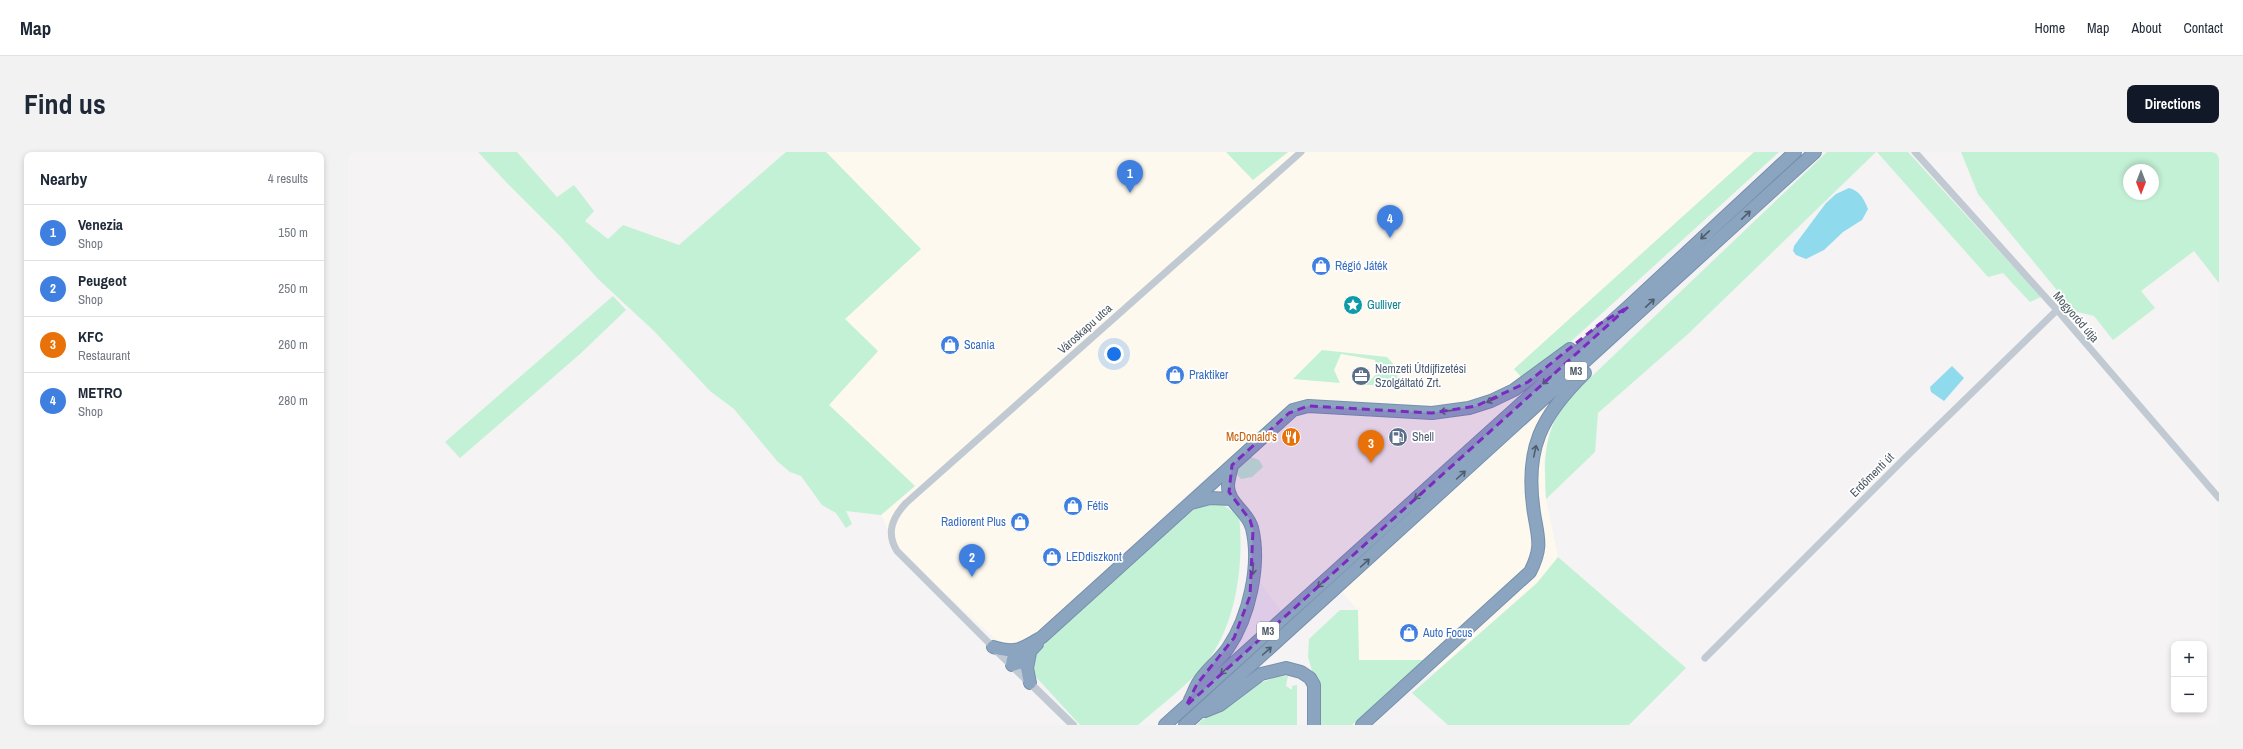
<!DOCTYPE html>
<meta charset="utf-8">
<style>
:root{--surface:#fff;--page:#f2f2f3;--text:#1f2937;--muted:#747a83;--line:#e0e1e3;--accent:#111827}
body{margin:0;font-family:"Archivo Narrow",sans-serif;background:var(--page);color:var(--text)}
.controls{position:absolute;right:12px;bottom:12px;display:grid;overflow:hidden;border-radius:8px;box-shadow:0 2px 6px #0003}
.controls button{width:36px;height:36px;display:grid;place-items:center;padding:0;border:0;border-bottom:1px solid var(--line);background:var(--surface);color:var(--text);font:20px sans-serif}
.compass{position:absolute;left:1775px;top:12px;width:36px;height:36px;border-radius:50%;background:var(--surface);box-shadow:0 2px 6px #0003;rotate:180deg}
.you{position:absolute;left:766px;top:202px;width:14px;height:14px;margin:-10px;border:3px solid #fff;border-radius:50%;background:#1a73e8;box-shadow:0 0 0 6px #1a73e833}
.badge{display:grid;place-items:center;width:26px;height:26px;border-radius:50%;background:var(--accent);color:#fff;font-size:13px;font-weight:700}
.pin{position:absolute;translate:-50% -33px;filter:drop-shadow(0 1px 2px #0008)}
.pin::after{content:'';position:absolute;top:21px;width:14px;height:12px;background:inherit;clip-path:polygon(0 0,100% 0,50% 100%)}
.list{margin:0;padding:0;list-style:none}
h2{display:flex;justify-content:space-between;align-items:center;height:52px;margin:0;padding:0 16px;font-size:17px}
h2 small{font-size:13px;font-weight:400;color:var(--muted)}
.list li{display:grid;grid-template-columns:26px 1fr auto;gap:12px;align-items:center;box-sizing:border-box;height:56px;padding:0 16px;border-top:1px solid var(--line)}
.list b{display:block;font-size:15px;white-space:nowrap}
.list p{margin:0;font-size:13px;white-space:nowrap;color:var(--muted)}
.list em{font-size:13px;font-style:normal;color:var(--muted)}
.map{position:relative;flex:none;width:1871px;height:573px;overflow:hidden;border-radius:8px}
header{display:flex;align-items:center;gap:24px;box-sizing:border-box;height:56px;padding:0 20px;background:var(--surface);border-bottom:1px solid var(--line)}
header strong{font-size:19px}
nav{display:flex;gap:22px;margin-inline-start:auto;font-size:14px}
.intro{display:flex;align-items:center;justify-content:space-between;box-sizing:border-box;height:96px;padding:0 24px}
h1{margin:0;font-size:28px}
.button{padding:10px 18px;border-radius:8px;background:var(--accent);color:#fff;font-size:14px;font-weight:700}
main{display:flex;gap:24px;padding:0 24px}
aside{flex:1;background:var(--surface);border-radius:8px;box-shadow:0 2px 6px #0003}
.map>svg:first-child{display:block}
</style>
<header>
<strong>Map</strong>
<nav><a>Home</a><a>Map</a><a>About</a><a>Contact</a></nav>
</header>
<div class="intro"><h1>Find us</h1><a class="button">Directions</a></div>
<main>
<aside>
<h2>Nearby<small>4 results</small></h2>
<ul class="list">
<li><span class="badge" style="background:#3f7fe0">1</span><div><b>Venezia</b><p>Shop</p></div><em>150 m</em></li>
<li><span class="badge" style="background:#3f7fe0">2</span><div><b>Peugeot</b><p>Shop</p></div><em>250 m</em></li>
<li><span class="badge" style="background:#e8710a">3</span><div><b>KFC</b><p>Restaurant</p></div><em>260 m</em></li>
<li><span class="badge" style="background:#3f7fe0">4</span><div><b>METRO</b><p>Shop</p></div><em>280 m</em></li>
</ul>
</aside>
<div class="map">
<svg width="1871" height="573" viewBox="0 0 1871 573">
<rect width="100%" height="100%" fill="#f5f3f3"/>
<path fill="#fdf9ef" d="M478 0H878L905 28 940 0H1406L1166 217 1208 263 1201 282 1196 309 1198 347 1210 405 1189 431 1087 520 1077 508H1010V458L988 433 942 470 907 424 898 358 863 321 680 489 653 492 550 399 533 363 567 334 481 253 530 200 497 167 573 97Z"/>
<path fill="#c3f1d5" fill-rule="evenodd" d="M130 0H169L209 45 226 33 246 59 237 69 260 87 275 73 331 93 438 0H478L573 97 497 167 530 199 481 253 567 334 533 363 498 359 504 372 498 376 488 361 474 353 453 324 442 320 429 309 386 257 362 239 306 179 250 127 214 86 160 32Z
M878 0H940L905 28Z
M1406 0H1431L1218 194 1175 227 1166 217Z
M1479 0H1528L1340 182 1250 261 1247 300 1198 347C1196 307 1195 280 1220 247Z
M1529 0H1560L1693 145 1682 150 1655 121 1640 125Z
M1613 0H1871V131L1846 99 1793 139 1807 156 1765 188 1746 164 1726 159 1630 42ZM1781 18H1805V42H1781Z
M265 144 278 158 232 202 112 306 97 290Z
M974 198 1039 205 1048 215 1050 229 1047 233H1018L1029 221 1027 208 993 202 986 218 992 231 945 227Z
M903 305 911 308 915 315 904 325 893 327 887 320Z
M856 351 875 353 891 364C896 410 889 468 861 507 842 532 814 552 790 573H732L688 525 684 519V507L690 496 716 470 842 357Z
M1210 405 1338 516 1281 573H1100L1064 541 1189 431Z
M992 458H1010L1011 508H1077L1004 573H969L965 522 960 505 961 487Z
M940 524 938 534 944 538V534L949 533V573H849C870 554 911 525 940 524Z"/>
<path fill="#90daee" d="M1501 36C1512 39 1516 47 1520 57L1514 68 1495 80 1476 98 1458 107 1448 103 1445 99 1446 94 1478 51 1488 42Z
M1604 214 1616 226 1596 249 1583 240 1582 235Z"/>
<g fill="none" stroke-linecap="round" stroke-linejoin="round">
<g stroke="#7690ad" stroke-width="14">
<path id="motorway" d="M843 351 862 346 884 347
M645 495C669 502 674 497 694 485L945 258 960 254 1084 261 1121 256 1143 249 1166 238 1222 197
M674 497 665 507 664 513 671 511 689 492
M682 501 679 516 682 531
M842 548C845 542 847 536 850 531 858 518 871 509 880 496 901 465 913 413 904 376 900 360 880 351 880 334 880 328 883 319 884 313
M857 559 872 553 913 522 938 516 953 520 962 526 966 533V573
M817 573 1280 155 1447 0
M837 573 1467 0
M1014 573 1182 420C1195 395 1190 386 1186 361 1176 297 1193 264 1237 221"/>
</g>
<path stroke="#c1cad2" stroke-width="7" d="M1567 0 1709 158 1871 346
M645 495 549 399C538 381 544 366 558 351L953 0
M1357 506 1557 306 1709 158"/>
<path stroke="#c1cad2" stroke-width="8" d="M647 497 725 573"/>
<use href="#motorway" stroke="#8ba5c1" stroke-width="12"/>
</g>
<defs><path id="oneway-shaft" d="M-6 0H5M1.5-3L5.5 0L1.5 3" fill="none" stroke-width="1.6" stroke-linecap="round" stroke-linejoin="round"/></defs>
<g stroke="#505e6b">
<use href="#oneway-shaft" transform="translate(1398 63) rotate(-43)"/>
<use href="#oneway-shaft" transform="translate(1357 83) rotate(137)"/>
<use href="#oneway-shaft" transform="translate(1302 151) rotate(-43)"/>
<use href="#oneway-shaft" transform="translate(1199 228) rotate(138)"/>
<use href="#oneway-shaft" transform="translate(1144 248) rotate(157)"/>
<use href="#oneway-shaft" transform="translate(1098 259) rotate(174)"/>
<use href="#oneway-shaft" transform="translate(1187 299) rotate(-78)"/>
<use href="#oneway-shaft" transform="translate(1113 323) rotate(-42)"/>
<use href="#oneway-shaft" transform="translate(1071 343) rotate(138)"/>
<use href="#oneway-shaft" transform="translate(1017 411) rotate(-42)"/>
<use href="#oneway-shaft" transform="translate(905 417) rotate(94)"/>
<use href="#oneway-shaft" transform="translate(974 431) rotate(138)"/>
<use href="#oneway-shaft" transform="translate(919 499) rotate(-42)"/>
<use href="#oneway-shaft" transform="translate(877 518) rotate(138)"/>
</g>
<path fill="#7b2cbf" fill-opacity="0.2" stroke="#7b2cbf" stroke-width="3" stroke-dasharray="8 5" stroke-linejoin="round" d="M1280 155 1003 405 838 554 849 532 886 486 902 444 905 378 902 368 881 340 884 313 941 261 960 254 1084 261 1128 254 1180 230 1253 171Z"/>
<defs>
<g id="shop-disc" transform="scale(1)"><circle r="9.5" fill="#3f7fe0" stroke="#fff"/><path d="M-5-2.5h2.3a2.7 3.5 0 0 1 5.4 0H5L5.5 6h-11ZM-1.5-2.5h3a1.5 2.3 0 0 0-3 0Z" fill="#fff"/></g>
<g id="sight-disc" transform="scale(1)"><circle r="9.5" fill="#0f9aa8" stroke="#fff"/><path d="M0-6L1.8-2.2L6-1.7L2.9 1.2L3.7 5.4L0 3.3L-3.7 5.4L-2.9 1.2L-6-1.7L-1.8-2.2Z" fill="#fff"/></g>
<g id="office-disc" transform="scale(1)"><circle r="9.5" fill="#5c6f8a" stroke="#fff"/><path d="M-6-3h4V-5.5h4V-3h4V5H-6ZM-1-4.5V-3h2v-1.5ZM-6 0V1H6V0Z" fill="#fff"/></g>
<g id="restaurant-disc" transform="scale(1)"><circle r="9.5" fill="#e8710a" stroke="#fff"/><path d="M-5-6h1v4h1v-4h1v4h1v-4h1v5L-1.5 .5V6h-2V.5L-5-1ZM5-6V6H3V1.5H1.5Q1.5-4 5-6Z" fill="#fff"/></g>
<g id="fuel-disc" transform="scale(1)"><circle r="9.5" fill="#5c6f8a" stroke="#fff"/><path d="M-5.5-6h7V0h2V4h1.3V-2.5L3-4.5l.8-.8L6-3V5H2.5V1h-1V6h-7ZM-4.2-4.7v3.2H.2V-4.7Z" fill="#fff"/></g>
</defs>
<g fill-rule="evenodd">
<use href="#shop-disc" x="973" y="114"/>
<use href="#sight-disc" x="1005" y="153"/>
<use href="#shop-disc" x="602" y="193"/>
<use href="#shop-disc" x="827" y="223"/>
<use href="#office-disc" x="1013" y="224"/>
<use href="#restaurant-disc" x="943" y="285"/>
<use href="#fuel-disc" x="1050" y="285"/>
<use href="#shop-disc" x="725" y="354"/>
<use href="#shop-disc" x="672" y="370"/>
<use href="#shop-disc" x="704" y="405"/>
<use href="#shop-disc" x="1061" y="481"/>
</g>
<g text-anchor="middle" stroke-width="3.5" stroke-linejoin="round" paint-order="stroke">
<g fill="#fff" stroke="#808990" stroke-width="1">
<rect x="1217" y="210" width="22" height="18" rx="3"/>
<rect x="909" y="470" width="22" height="18" rx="3"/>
</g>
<g font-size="11" font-weight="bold" fill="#4a5661">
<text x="1228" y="223">M3</text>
<text x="920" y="483">M3</text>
</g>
<g font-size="12" fill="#366cbe" stroke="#fff" text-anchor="start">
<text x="987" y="118">Régió Játék</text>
<text x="616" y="197">Scania</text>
<text x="841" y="227">Praktiker</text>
<text x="739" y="358">Fétis</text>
<text x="658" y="374" text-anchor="end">Radiorent Plus</text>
<text x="718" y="409">LEDdiszkont</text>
<text x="1075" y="485">Auto Focus</text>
</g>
<g font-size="12" fill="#0d838f" stroke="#fff" text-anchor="start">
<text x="1019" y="157">Gulliver</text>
</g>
<g font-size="12" fill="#4a5661" stroke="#fff">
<text transform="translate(1728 165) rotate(49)" y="4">Mogyoród útja</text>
<text transform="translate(737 177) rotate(-42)" y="4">Városkapu utca</text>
<text transform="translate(1524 323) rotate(-45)" y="4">Erdőmenti út</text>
</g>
<g font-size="12" fill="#4e5e75" stroke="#fff" text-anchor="start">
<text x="1027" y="221">Nemzeti Útdíjfizetési<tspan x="1027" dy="14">Szolgáltató Zrt.</tspan></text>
<text x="1064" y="289">Shell</text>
</g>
<g font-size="12" fill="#c56008" stroke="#fff" text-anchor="end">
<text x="929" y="289">McDonald's</text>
</g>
</g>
</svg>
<div class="controls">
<button>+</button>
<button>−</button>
</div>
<svg class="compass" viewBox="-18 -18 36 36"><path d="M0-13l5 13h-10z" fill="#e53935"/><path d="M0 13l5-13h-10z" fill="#747a83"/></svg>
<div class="you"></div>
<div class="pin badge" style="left:782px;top:41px;background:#3f7fe0">1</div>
<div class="pin badge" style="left:624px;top:425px;background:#3f7fe0">2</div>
<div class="pin badge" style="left:1023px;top:311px;background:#e8710a">3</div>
<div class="pin badge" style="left:1042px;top:86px;background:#3f7fe0">4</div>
</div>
</main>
